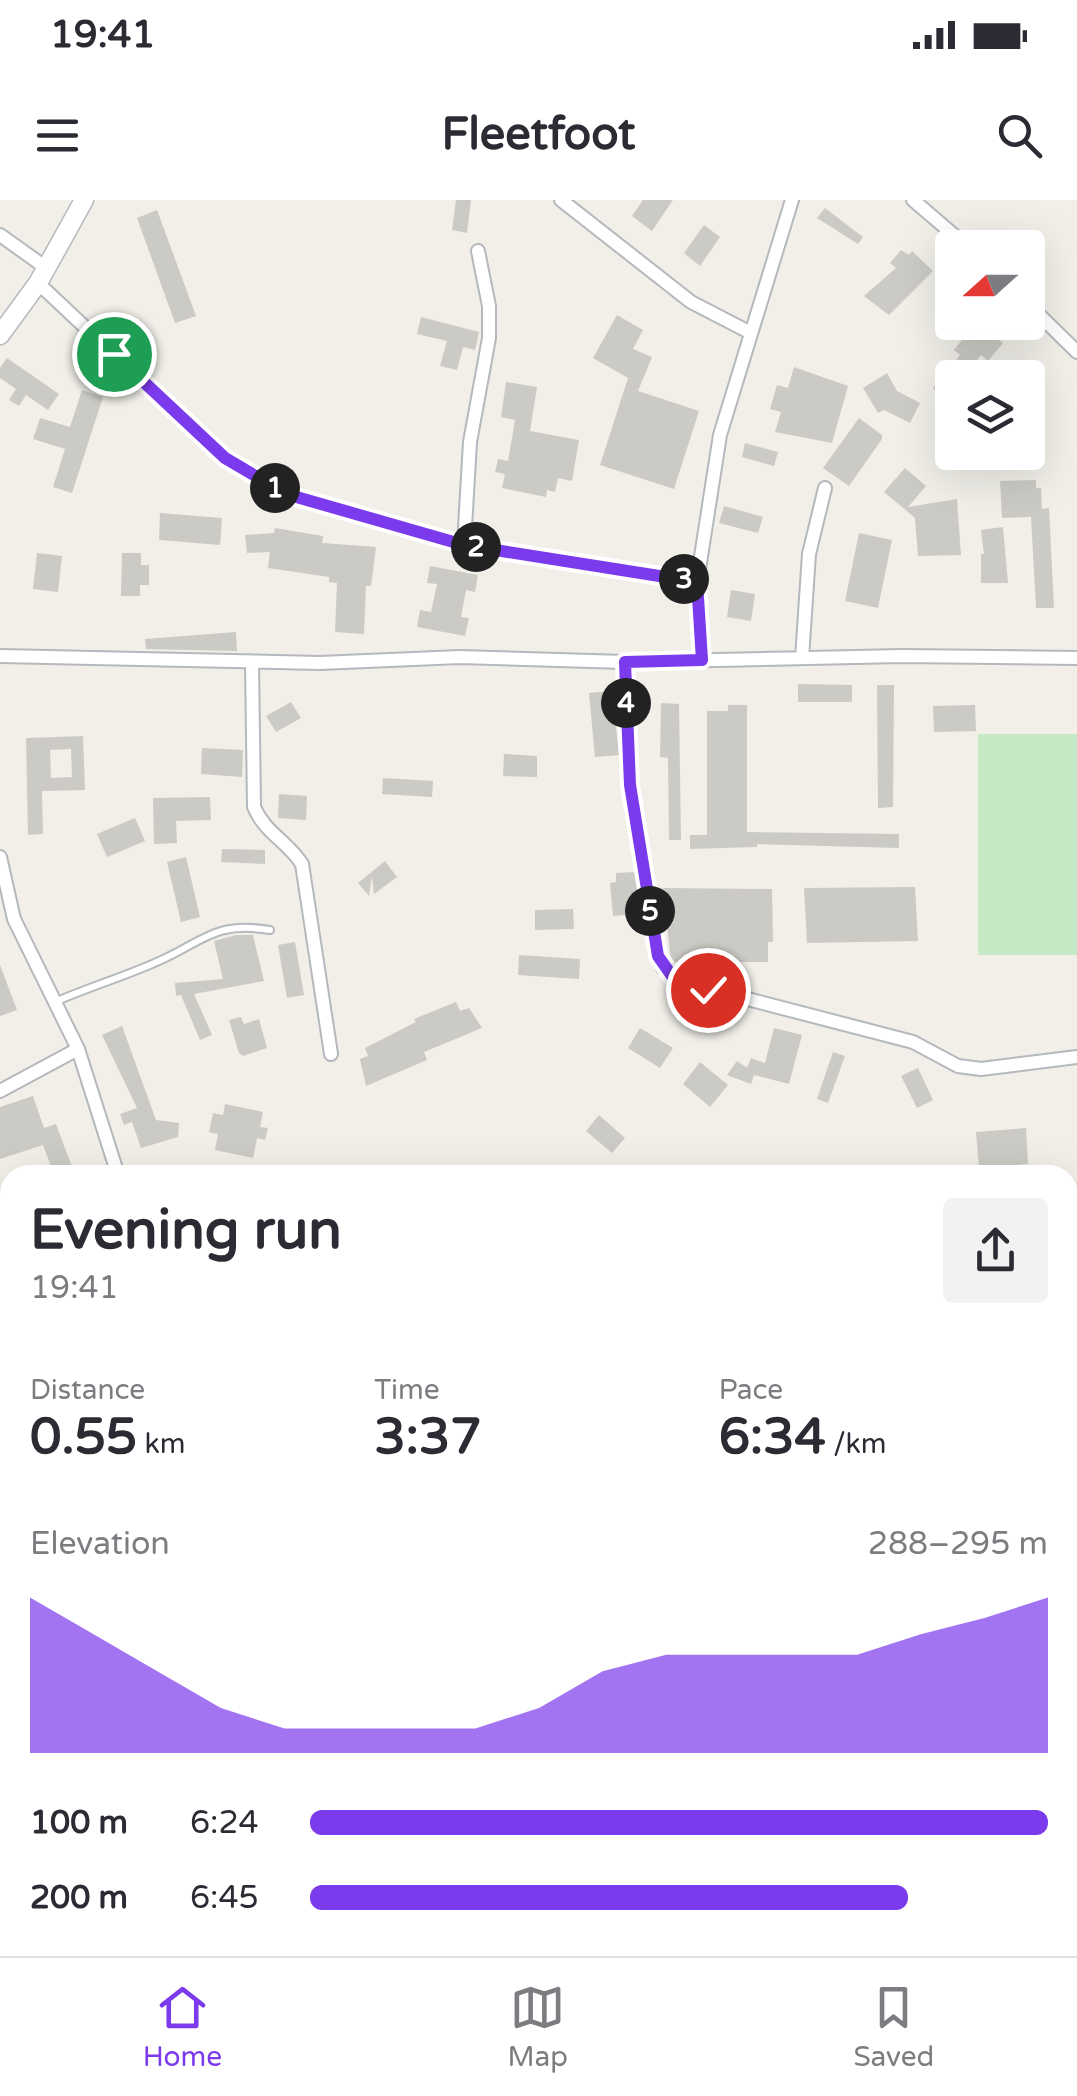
<!DOCTYPE html>
<meta charset="utf-8">
<style>
:root{--surface:#fff;--page:#f2f2f3;--text:#2b2b33;--muted:#7c7c81;--line:#e1e1e2;--accent:#7c3aed}
body{margin:0;font-family:"Varela Round",sans-serif;background:var(--page);color:var(--text);height:100vh;display:flex;flex-direction:column;font-size:38px;white-space:nowrap}
*{box-sizing:border-box;margin:0}
p{font-size:32px;color:var(--muted)}
.icon{flex:none;width:55px;height:55px;fill:none;stroke:currentColor;stroke-width:2;stroke-linecap:round;stroke-linejoin:round}
.map{position:relative;flex:1;overflow:hidden}
.drawer{position:absolute;left:0px;top:965px;width:1078px;height:792px;display:flex;flex-direction:column;background:var(--surface);border-radius:30px 30px 0 0;box-shadow:0 10px 40px #0002}
.drawer>*{flex:none}
.needle{width:65px;rotate:249deg}
.buttons{position:absolute;left:935px;top:30px;display:grid;gap:20px}
.buttons a{display:grid;place-items:center;width:110px;height:110px;border-radius:10px;background:var(--surface);box-shadow:0 10px 40px #0002;font-size:50px}
.pin{position:absolute;display:grid;place-items:center;width:85px;height:85px;color:#fff;margin:-42px;border:5px solid #fff;border-radius:50%;box-shadow:0 2px 10px #0007}
.km{position:absolute;width:50px;height:50px;margin:-25px;border-radius:50%;background:#222;color:#fff;font-size:28px;line-height:50px;text-align:center}
.round{display:grid;place-items:center;flex:none;width:105px;height:105px;border-radius:10px;background:var(--page)}
.headline{display:flex;align-items:center;justify-content:space-between;height:170px;padding:0 30px}
h1{font-size:55px;font-weight:800;line-height:75px}
.stats{display:grid;grid-template-columns:repeat(3,1fr);gap:15px;height:170px;padding:10px 30px}
.stats div{display:grid;align-content:center}
.stats b{font-size:50px;font-weight:800}
.stats small{font-size:28px;font-weight:400}
.stats p{font-size:28px}
.chart{height:280px;padding:20px 30px}
.chart p{display:flex;justify-content:space-between}
.chart svg{width:100%;height:180px;margin-top:10px;fill:var(--accent);opacity:.7}
ul{padding:0 30px;list-style:none;font-size:32px}
li{display:grid;grid-template-columns:160px 120px 1fr;align-items:center;height:75px}
li i{height:25px;border-radius:12px;background:var(--accent)}
.status{display:flex;justify-content:space-between;align-items:center;height:70px;padding:0 50px;background:var(--surface);direction:ltr}
.status svg{height:28px;fill:currentColor}
header{display:flex;justify-content:space-between;align-items:center;height:130px;padding:0 30px;background:var(--surface);font-size:45px;font-weight:800}
.tab-bar{display:flex;justify-content:space-around;align-items:center;height:140px;border-top:2px solid var(--line);background:var(--surface);font-size:28px;color:var(--muted)}
.tab-bar a{display:grid;justify-items:center;gap:5px}
.tab-bar .selected{color:var(--accent)}
.map>svg:first-child{display:block}
.green{fill:#c5e8c5}
.building{fill:#cccac5;fill-rule:evenodd}
.lines{fill:none;stroke-linecap:round;stroke-linejoin:round}
.lane-casing{stroke:#b5b8bc;stroke-width:10}
.street-casing{stroke:#b5b8bc;stroke-width:16}
.secondary-casing{stroke:#b6babf;stroke-width:21}
.primary-casing{stroke:#f2c960;stroke-width:24}
.lane{stroke:#fff;stroke-width:6}
.street{stroke:#fff;stroke-width:12}
.secondary{stroke:#fff;stroke-width:18}
.primary{stroke:#fff2af;stroke-width:20}
.route-casing{stroke:#fff;stroke-width:20}
.route{stroke:#7c3aed;stroke-width:12}
</style>
<div class="status"><b>19:41</b><svg viewBox="0 0 49 12"><path d="M0 12V9h3v3zM5 12V6h3v6zM10 12V3h3v9zM15 12V0h3v12zM26 1h20v11H26zM47 4h2v5h-2z"/></svg></div>
<header><svg class="icon" aria-label="menu" viewBox="0 0 24 24"><path d="M4 6h16M4 12h16M4 18h16"/></svg>Fleetfoot<svg class="icon" aria-label="search" viewBox="0 0 24 24"><circle cx="10" cy="10" r="6"/><path d="M15 15l6 6"/></svg></header>
<div class="map">
<svg width="1077" height="1756" viewBox="0 0 1077 1756">
<rect width="100%" height="100%" fill="#f1efe8"/>
<!-- green -->
<path class="green" d="M978,534h99v221h-99z"/>
<!-- building -->
<path class="building" d="M456,0h15l-4,33 -15,-3z
M643,0h30l-21,31 -20,-15z
M825,8l38,29 -5,7 -41,-26z
M157,10l39,106 -21,7 -38,-105z
M704,25l16,12 -20,29 -16,-13z
M901,50l8,5 3,-4 21,20 -44,44 -25,-19 32,-28 -6,-5z
M617,115l26,15 -10,19 19,8 -14,34 61,20 -25,78 -74,-24 28,-87 -35,-20z
M421,117l58,15 -4,18 -12,-3 -6,23 -17,-4 7,-25 -30,-7z
M976,122l27,21 -15,18 -7,-6 -19,23h-10v26l-19,-16 27,-33 -6,-5z
M7,158l52,36 -11,16 -22,-15 -7,11 -10,-6 7,-11 -16,-11v-10z
M794,167l54,19 -16,57 -57,-11 6,-20 -11,-3 7,-24 11,3z
M887,173l10,18 23,12 -10,20 -26,-13 -6,3 -15,-25z
M506,182l31,5 -7,44 49,9 -7,41 -14,-3 -3,14 -8,-2 -1,7 -44,-9 3,-14 -10,-2 3,-13 10,2 7,-41 -14,-3z
M82,190l21,7 -31,96 -19,-6 12,-38 -32,-10 7,-21 30,9z
M859,218l23,17v4l-33,47 -26,-18z
M745,243l33,9 -4,14 -32,-9z
M905,268l21,18 -18,21 49,-8 4,56 -43,1 -3,-38 -31,-26z
M1036,280v8h5l1,21 7,-1 5,100h-18l-5,-91 -29,1 -2,-37z
M724,306l39,11 -5,16 -39,-10z
M160,313l62,5 -2,27 -61,-5z
M1003,327l5,56h-27v-29h3l-3,-24z
M275,328l48,8 -1,7 54,4 -5,39h-5l-2,48 -29,-2 2,-49 -8,-1v-5l-61,-9 2,-16 -23,1 -2,-18 29,-2z
M859,333l33,7 -14,68 -33,-7z
M37,353l25,3 -4,36 -25,-3z
M122,353h19v12h8v20h-9v11h-19z
M430,366l48,9 -3,17 -9,-2 -5,27 8,1 -4,18 -48,-9 3,-17 11,2 6,-28 -10,-1z
M731,390l24,4 -4,27 -24,-4z
M236,432l1,19 -91,-2 -1,-10z
M798,484l54,1v17h-54z
M877,485h17l-1,122 -15,1z
M612,491l7,64 -24,2 -6,-64z
M291,502l10,16 -25,14 -10,-16z
M661,503l18,1 2,136h-12l-1,-82 -8,-1z
M728,505h19v127l152,2v14l-142,-4v3l-67,2v-14h17v-124h21z
M975,505l1,26 -42,1 -1,-26z
M83,536l2,54 -43,1 1,43 -15,1 -2,-97zM71,549l1,28 -21,1 -1,-28z
M202,548l41,2 -1,27 -41,-3z
M504,554l33,2v21l-34,-1z
M383,578l50,3 -1,16 -50,-3z
M279,594l28,2 -1,24 -28,-2z
M210,597l1,23 -35,1 1,22 -23,1 -1,-46z
M135,618l10,23 -38,16 -10,-23z
M222,649l43,1v14l-44,-2z
M186,657l14,60 -19,5 -14,-60z
M385,661l12,16 -23,17 -2,-18 -3,20 -11,-13z
M635,672l5,33 -8,1 1,8 -20,2 -3,-33 6,-1v-9z
M915,687l3,54 -111,2 -3,-55z
M663,688l109,1 1,53h-5v20h-97z
M573,709l1,20 -39,1v-20z
M236,735h17l11,46 -70,13 18,41 -12,5 -19,-45 -5,1 -1,-13 48,-4 -9,-38z
M295,742l9,53 -17,3 -9,-53z
M519,755l61,4 -1,20 -61,-4z
M0,765l17,45 -17,6z
M456,802l4,9 9,-3 13,20 -58,24 3,8 -61,26 -6,-27 8,-3 -3,-8 51,-26 -2,-3z
M241,817l3,7 15,-5 8,29 -24,8 -4,-3 -10,-33z
M122,826l34,94 23,3 -1,14 -37,11 -9,-26 -8,3 -4,-11 17,-6 -35,-73z
M640,828l33,20 -13,20 -32,-20z
M774,828l28,7 -13,49 -35,-9 -3,9 -24,-9 10,-14 10,7 4,-10 14,5z
M833,852l12,4 -17,47 -11,-4z
M700,862l28,23 -18,22 -27,-23z
M918,868l15,32 -16,8 -16,-32z
M33,896l11,32 12,-4 19,51h-21l-11,-30 -43,14v-52z
M225,904l38,8 -3,15 8,1 -3,12 -8,-2 -4,20 -38,-8 3,-16 -9,-2 4,-19 10,2z
M599,915l26,23 -13,15 -26,-22z
M1026,928l2,36 -49,4 -3,-36z"/>
<g class="lines">
<defs>
<path id="lane" d="M55,802c34,-15 71,-26 104,-41 45,-20 56,-40 111,-31"/>
<path id="street" d="M561,0l130,102 60,31
M913,0l56,48
M0,35l45,32
M38,83l187,176 60,35 179,51 233,37
M1028,104l49,48
M464,345l6,-103 19,-104v-32l-11,-55
M0,456l320,7 140,-6 165,5 276,-6 176,2
M802,458l7,-104 16,-66
M702,460l-5,-78 23,-147 72,-235
M252,462l2,145c11,26 33,34 48,57l29,190
M625,462l5,123 29,171 4,12 19,14 231,60 45,24 23,3 96,-12
M0,657l14,62 64,130 40,126
M0,891l78,-42
M1068,1123l9,1
M451,1748l7,8
M850,1750l2,-2"/>
<path id="secondary" d="M0,135l38,-52 46,-83
M0,1604l10,-2"/>
<path id="primary" d="M0,1431h10
M1068,1450l9,1
M305,1756l17,-8"/>
</defs>
<!-- lane casing -->
<use href="#lane" class="lane-casing"/>
<!-- street casing -->
<use href="#street" class="street-casing"/>
<!-- secondary casing -->
<use href="#secondary" class="secondary-casing"/>
<!-- primary casing -->
<use href="#primary" class="primary-casing"/>
<!-- lane -->
<use href="#lane" class="lane"/>
<!-- street -->
<use href="#street" class="street"/>
<!-- secondary -->
<use href="#secondary" class="secondary"/>
<!-- primary -->
<use href="#primary" class="primary"/>
</g>
<g class="lines">
<defs>
<path id="route" d="M114,154l111,104 61,36 178,51 233,37 5,78 -77,2 5,123 28,171 14,20 36,14"/>
</defs>
<!-- route casing -->
<use href="#route" class="route-casing"/>
<!-- route -->
<use href="#route" class="route"/>
</g>
</svg>
<div class="buttons">
<a><svg class="needle" viewBox="-14 -14 28 28"><path d="M0-13l5 13h-10z" fill="#e53935"/><path d="M0 13l5-13h-10z" fill="#7c7c81"/></svg></a>
<a><svg class="icon" aria-label="layers" viewBox="0 0 24 24"><path d="M12 4l9 5-9 5-9-5zM3 14l9 5 9-5"/></svg></a>
</div>
<div class="pin" style="left:114px;top:154px;background:#1e9e55"><svg class="icon" aria-label="arrive" viewBox="0 0 24 24"><path d="M6 21V4h12l-3 4 3 4H6"/></svg></div>
<div class="pin" style="left:708px;top:790px;background:#d93025"><svg class="icon" aria-label="check" viewBox="0 0 24 24"><path d="M5 12l5 5 9-10"/></svg></div>
<b class="km" style="left:275px;top:288px">1</b>
<b class="km" style="left:476px;top:347px">2</b>
<b class="km" style="left:684px;top:379px">3</b>
<b class="km" style="left:626px;top:503px">4</b>
<b class="km" style="left:650px;top:711px">5</b>
<section class="drawer">
<div class="headline"><div><h1>Evening run</h1><p>19:41</p></div><a class="round"><svg class="icon" aria-label="share" viewBox="0 0 24 24"><path d="M12 15V3M7 8l5-5 5 5M5 13v7h14v-7"/></svg></a></div>
<div class="stats">
<div><p>Distance</p><b>0.55<small> km</small></b></div>
<div><p>Time</p><b>3:37</b></div>
<div><p>Pace</p><b>6:34<small> /km</small></b></div>
</div>
<div class="chart"><p><span>Elevation</span>288–295 m</p>
<svg viewBox="0 0 160 44" preserveAspectRatio="none"><path d="M0 44V6L10 15L20 24L30 33L40 38L50 38L60 38L70 38L80 33L90 24L100 20L110 20L120 20L130 20L140 15L150 11L160 6V44z"/></svg>
</div>
<ul>
<li><b>100 m</b>6:24<i style="width:100%"></i></li>
<li><b>200 m</b>6:45<i style="width:81%"></i></li>
</ul>
</section>
</div>
<nav class="tab-bar">
<a class="selected"><svg class="icon" aria-label="home" viewBox="0 0 24 24"><path d="M3 11l9-7 9 7M6 9v11h12V9"/></svg>Home</a>
<a><svg class="icon" aria-label="map" viewBox="0 0 24 24"><path d="M3 6l6-2 6 2 6-2v14l-6 2-6-2-6 2zM9 4v14M15 6v14"/></svg>Map</a>
<a><svg class="icon" aria-label="saved" viewBox="0 0 24 24"><path d="M7 4h10v16l-5-4-5 4z"/></svg>Saved</a>
</nav>
